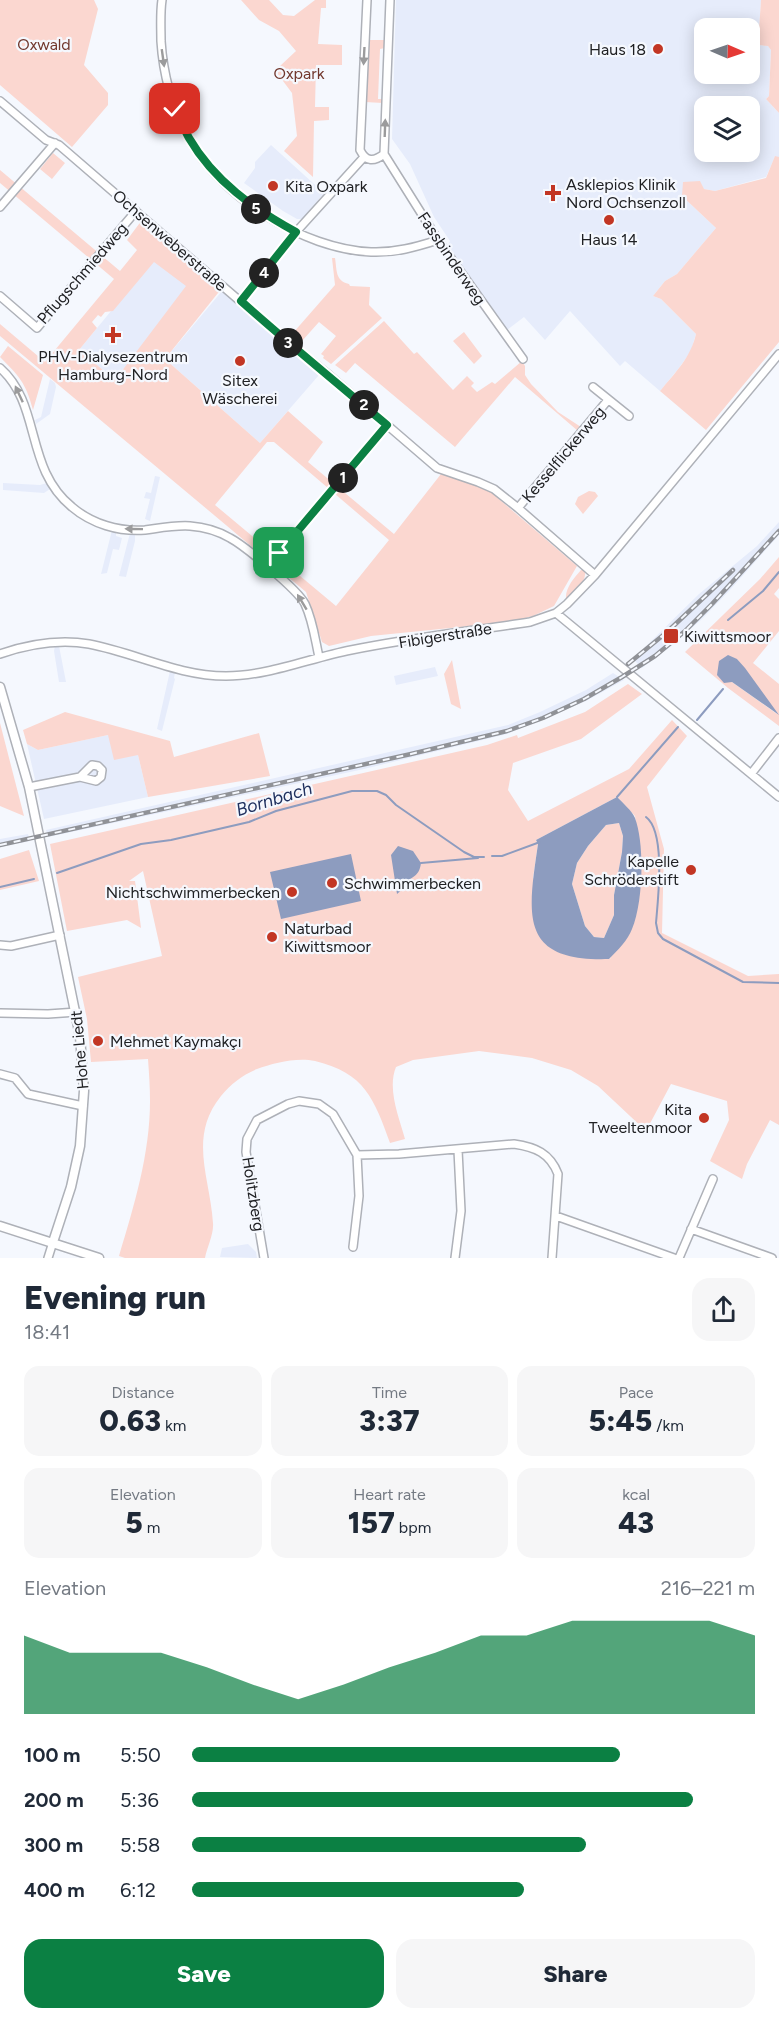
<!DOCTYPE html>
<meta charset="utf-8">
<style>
:root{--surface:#fff;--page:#f6f6f7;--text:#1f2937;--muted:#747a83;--accent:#0b8043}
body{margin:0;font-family:Figtree,sans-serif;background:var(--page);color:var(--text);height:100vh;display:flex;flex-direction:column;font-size:22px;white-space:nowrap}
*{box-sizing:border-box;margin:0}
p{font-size:20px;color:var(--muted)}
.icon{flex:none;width:33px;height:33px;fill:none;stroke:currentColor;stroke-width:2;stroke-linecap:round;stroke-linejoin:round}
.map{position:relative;height:1258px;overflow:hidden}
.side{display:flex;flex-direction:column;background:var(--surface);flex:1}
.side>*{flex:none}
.needle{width:39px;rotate:92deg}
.tools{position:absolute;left:694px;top:18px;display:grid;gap:12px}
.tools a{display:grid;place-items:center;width:66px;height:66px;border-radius:12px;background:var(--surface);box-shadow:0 3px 15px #0003;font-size:30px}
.pin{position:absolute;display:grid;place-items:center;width:51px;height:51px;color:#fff;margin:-26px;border-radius:12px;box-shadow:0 3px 9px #0006}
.km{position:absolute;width:30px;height:30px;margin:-15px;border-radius:50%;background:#222;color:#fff;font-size:16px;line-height:30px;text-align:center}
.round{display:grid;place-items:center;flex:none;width:63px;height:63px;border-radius:18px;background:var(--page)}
.overview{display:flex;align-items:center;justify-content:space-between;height:102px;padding:0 24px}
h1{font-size:33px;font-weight:800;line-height:45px}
.figures{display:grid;grid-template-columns:repeat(3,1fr);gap:9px;height:102px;padding:6px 24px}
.figures div{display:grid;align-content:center;border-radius:15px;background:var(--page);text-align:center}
.figures b{font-size:30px;font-weight:800}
.figures small{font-size:16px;font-weight:400}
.figures p{font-size:16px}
.chart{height:168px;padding:12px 24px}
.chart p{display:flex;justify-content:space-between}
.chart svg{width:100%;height:108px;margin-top:6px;fill:var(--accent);opacity:.7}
.button{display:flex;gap:12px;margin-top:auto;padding:12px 24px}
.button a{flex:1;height:69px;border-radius:18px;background:var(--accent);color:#fff;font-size:24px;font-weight:800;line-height:69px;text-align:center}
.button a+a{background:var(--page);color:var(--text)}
ul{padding:0 24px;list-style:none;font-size:20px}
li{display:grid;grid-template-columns:96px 72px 1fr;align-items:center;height:45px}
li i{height:15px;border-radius:8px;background:var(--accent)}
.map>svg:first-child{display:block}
.built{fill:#e6ecfb;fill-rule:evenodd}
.green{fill:#fbd7d0;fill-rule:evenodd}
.water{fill:#8d9cbf;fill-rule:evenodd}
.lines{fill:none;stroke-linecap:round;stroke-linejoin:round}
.stream{stroke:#8d9cbf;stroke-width:2}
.minor-casing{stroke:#aeb1b8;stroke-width:10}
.tertiary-casing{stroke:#aeb1b8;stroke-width:11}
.minor{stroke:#fff;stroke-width:7}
.tertiary{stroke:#fff;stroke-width:8}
.rail-casing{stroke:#909297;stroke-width:4.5}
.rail{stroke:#f5f8fe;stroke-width:2;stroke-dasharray:7;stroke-linecap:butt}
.oneway{fill:#9b9b9c}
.route-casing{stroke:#fff;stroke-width:12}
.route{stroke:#0b8043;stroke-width:8}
.poi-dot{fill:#c23624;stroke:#f5f8fe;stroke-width:2}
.labels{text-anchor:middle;stroke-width:4.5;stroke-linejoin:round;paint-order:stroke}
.park-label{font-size:16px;fill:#72382e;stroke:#f5f8fe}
.poi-label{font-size:16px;fill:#202124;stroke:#f5f8fe;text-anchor:start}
.street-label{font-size:16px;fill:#202124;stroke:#f5f8fe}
.water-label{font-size:18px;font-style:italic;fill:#21315f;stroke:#f5f8fe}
</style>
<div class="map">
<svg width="779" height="1258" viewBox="0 0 779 1258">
<rect width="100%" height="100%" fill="#f5f8fe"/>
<!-- built -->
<path class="built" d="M396,0h365l-3,45 10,1 3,4 -2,46 -3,3 13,14v44h-4l-9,20 -51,14 -11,-2 -22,7 34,32 -39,46 -12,7 -12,15 8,3 35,35 -5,17 -12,17 -19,23 -35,-30 -5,5 -50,-55 -25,29 -21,-23 -17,13 -60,-84 3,-5 -16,-24 -24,-53 -18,-25zM705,28h45v46h-45zM705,106h45v46h-45z
M271,145l53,48 -22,26h-5l-14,-8 -39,-28 11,-15v-6z
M139,257l61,16 -85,107 -36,-30 69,-84z
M222,291l97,84 -59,68 -95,-84z
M50,379l5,4 1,4 -6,27 -14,10 -1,-4 6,-3z
M155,476l5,1 -10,44 -5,-2 5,-20 -6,-1 2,-6 5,1z
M3,483l37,2 7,-2 3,6 -6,4 -41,-3z
M779,522v13l-50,56 -27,28 -28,25 -32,24 -9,-9 66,-65 58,-48z
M112,530h4v6l6,2 -3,12 -6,-1 -6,24 -6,1z
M130,533h5v8l-9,36 -7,-1z
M55,646h4l7,36h-7l-5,-31z
M435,667l3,9 -42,9 -2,-9z
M170,671l5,1 -1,6 1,1 -13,52 -5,-2z
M613,673l11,7 -38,21 -79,33 -143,35 -316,68 -2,-7 462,-105 32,-13 46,-22z
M108,735l30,20 10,42 -104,22 -17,-75 11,6z
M28,834l2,7 -30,6v-8z
M248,1244l8,8 1,6 -37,-1 2,-9z"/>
<!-- green -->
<path class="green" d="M0,0h94l4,9 -14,56 24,28v12l-36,42 -72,-62z
M241,0h28l14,15 11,1 21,-16h11v8h-5l-3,36 24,1v20h-26l-1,42h14v13l-15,1 -1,56 -29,-26 13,-15 -5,-43 -15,-20 3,-7 16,-15 -17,-20 -20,-11z
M761,0h18v113l-13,-14 3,-3 2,-46 -3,-4 -10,-1z
M368,40h18l-1,8 -5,1 -2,50h5v4l-18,-1z
M53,153l12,10 -13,16 -12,-10z
M775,156l4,1v185l-73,88 -46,-39c15,-18 31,-34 36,-57l-35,-35 -8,-3 12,-15 12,-7 39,-46 -34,-32 1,-14 17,-1 4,8 11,2 51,-13z
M0,170l120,101 17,-21 -10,-10 15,-20 80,68 -57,71 95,84 28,-32 35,31 -15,20 86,72 47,-60 45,14 91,78 -23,40 -21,10 -23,6 -139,14 -42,10 -7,-4 -16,-50 -306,-256v-12l45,38 69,-83 -114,-96zM154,262l32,24 -71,94 -36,-30 18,-22 -5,-6 6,-7 3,2 4,-5 8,-1zM267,442h7l115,98 -53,66 -121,-101z
M332,258h3c2,12 0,23 14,26l1,2 20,1 -1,18 13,13 -51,46 -8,-6 1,-2 -3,-2 15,-18 -17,-14 -17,19 -9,-8 42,-48z
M384,321l30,33 3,-2 36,38 14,-14 7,7 -3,3 6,6 15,-10 3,2 27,-23 3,5v9l6,9 27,28 23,15 -3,4 -63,-54 -60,70 -100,-84 -9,10 -11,-8z
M464,332l18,24 -8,8 -21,-23z
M8,346l35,29 -10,35c-7,-27 -14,-34 -33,-53z
M589,491l6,1 3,4 -15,18 -8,-10 3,-7z
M779,557v31l-5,6 5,5v32l-26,32 26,21v42l-51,-38 -43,-36 75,-73zM737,659l40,55 -45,-32z
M581,570h4c2,13 -10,21 -19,29 -1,-11 8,-21 15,-29z
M452,660l9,49 -10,-5 -7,-30z
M628,684l14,10 -61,45 -68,24 -5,27 20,31 101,-52 43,-49 15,16 -40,51 17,62 -2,84 86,43 31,-2v151l-9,-5 -23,44 -5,15 -32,-18 19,-41 -2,-19 -56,-17 -25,47 -48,-45 -27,-16 -39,-12 -53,-7 -66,9 -17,7c-9,22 3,50 9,72l-15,4c-16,-44 -25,-70 -75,-82 -18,-4 -42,2 -58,8 -15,6 -26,15 -36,27 -33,41 -11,81 -8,127 1,11 -6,24 -8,35h-80l-6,-2c15,-50 31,-102 31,-155 0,-14 -1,-28 -2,-42l-57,3 -4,-43 -9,-42 84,-21 -19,-85 -14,10h6l6,47 -14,-8 -60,11 -17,-87 437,-99 30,-10 1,3 67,-26zM617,797l18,19 7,50 -32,93 -77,-81 5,-34 -2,-4z
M65,712l105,29 4,16 85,-24 11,43 -122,21 -10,-42 -24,5 -6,-25 -70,15 -11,-6 -4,-14z
M0,723l24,93 -24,-10z
M619,823l4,13 -1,16 -8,43v20l-10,23 -10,-1 -9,-11 -13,-42 5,-21 11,-17 18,-21z
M29,850l10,31 -39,9v-31z"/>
<!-- water -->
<path class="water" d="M728,655l9,4 8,9 34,47 -47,-33 -8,1 -7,-8 2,-14z
M617,797c6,6 15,14 18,21 10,27 8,85 -3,111 -4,11 -14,21 -23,30 -91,3 -81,-45 -71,-115l-2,-4zM619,823l4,13 -1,16 -8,43v20l-10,23 -10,-1 -9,-11 -13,-42 5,-21 11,-17 18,-21z
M398,846l15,5 8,12c-2,14 -7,11 -14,20 -3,4 -5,7 -10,11l-6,-39z
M351,854l10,47 -80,18 -11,-47z"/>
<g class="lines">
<!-- stream -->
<path class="stream" d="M728,620l35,-29 16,-19
M697,720l26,-31
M617,797l61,-70
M646,817c20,15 12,82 10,106l2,10 5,6 80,43 36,1
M492,856h10l38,-14
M421,863l57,-5
M57,873l84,-29 30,-4 78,-18 27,-11 76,-20h25l9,4 10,10 68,47 10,5h10
M0,887l34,-8"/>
<defs>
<path id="minor" d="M162,0c-2,13 -1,28 -1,41 2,32 11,68 27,96 33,60 115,112 183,115 24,1 45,-5 67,-12
M367,0l-7,150c6,12 14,12 24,4
M0,101l46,39 13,5 226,195 44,35 108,93 41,14 16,7 24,19 77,67
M384,154l54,86 85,119
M384,154l6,-154
M0,207l55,-64
M0,296l37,32 99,-117
M241,301l55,-69 68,-75
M0,368c42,37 24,100 72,139 20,17 47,25 73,23 15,-2 30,-5 45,-4 14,1 28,5 40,12 15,8 68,52 75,66 8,17 10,35 14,53
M593,387l36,29
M518,508l90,-108
M267,567l120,-142
M556,613l223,184
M0,654c29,-10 59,-15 89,-10 47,9 89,32 137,32 42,0 84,-18 125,-26 59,-12 119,-19 179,-28l26,-9 11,-9 28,-29 184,-221
M751,774l28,-36
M29,787l51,-10 16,4 5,-4 1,-7 -4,-4 -6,-1 -12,12
M0,945l11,1 49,-11
M0,1013l48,1 29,-2
M0,1074l15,4 13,16 55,12
M556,1216l118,42
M691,1229l81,29
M353,1247l6,-51 -2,-41
M48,1258l5,-16
M264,1258l-18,-106 1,-13 10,-19 31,-16 11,-3 20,3 14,10 24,41 42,-1 115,-10c21,3 36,9 44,30l-6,84
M455,1258l6,-47 -3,-61
M679,1258l34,-79"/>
<path id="tertiary" d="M0,687l29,100 51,249 4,55 -4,55 -9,41 -18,55
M0,1226l99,32"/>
</defs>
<!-- minor casing -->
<use href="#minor" class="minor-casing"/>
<!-- tertiary casing -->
<use href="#tertiary" class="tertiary-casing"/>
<!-- minor -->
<use href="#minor" class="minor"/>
<!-- tertiary -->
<use href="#tertiary" class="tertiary"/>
<defs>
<path id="rail" d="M628,664l39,-32 66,-62
M0,845l411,-91 96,-23 36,-13 41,-19 38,-22 33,-21 30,-25 27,-27 67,-73"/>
</defs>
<!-- rail casing -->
<use href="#rail" class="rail-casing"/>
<!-- rail -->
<use href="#rail" class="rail"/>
</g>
<!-- one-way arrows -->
<defs><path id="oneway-solid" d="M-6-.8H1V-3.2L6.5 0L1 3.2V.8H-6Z" transform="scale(1.5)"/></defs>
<g class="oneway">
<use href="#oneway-solid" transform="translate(364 56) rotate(93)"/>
<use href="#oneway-solid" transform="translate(163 58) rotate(82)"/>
<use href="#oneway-solid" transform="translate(385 128) rotate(-88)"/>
<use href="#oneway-solid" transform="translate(19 394) rotate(-115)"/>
<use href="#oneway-solid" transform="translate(134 529) rotate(-179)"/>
<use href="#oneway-solid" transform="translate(302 602) rotate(-121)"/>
</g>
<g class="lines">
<defs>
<path id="route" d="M175,109c5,9 9,20 14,29 25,43 65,71 107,94l-55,69c47,42 97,83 146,124l-108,128"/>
</defs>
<!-- route casing -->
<use href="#route" class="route-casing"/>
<!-- route -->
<use href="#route" class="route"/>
</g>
<!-- markers -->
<g class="poi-dot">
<circle cx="658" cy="49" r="6"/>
<circle cx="273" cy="186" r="6"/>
<path d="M550 184h6v6h6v6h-6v6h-6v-6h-6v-6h6z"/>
<circle cx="609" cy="220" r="6"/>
<path d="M110 326h6v6h6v6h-6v6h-6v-6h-6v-6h6z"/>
<circle cx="240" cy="361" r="6"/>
<rect x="663" y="628" width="16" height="16" rx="3"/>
<circle cx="691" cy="870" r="6"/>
<circle cx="332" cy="883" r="6"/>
<circle cx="292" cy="892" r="6"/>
<circle cx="272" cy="937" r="6"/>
<circle cx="98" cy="1041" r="6"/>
<circle cx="704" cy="1118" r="6"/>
</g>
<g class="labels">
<!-- park labels -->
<g class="park-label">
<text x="44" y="50">Oxwald</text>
<text x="299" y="79">Oxpark</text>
</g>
<!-- poi labels -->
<g class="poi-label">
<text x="646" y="55" text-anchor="end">Haus 18</text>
<text x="566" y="190">Asklepios Klinik<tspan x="566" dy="18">Nord Ochsenzoll</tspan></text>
<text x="285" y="192">Kita Oxpark</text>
<text x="609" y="245" text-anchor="middle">Haus 14</text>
<text x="113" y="362" text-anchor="middle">PHV-Dialysezentrum<tspan x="113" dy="18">Hamburg-Nord</tspan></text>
<text x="240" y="386" text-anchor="middle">Sitex<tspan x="240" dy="18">Wäscherei</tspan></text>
<text x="684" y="642">Kiwittsmoor</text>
<text x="679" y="867" text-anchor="end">Kapelle<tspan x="679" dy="18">Schröderstift</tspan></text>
<text x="344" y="889">Schwimmerbecken</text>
<text x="280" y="898" text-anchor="end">Nichtschwimmerbecken</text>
<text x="284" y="934">Naturbad<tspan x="284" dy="18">Kiwittsmoor</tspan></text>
<text x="110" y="1047">Mehmet Kaymakçı</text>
<text x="692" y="1115" text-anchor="end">Kita<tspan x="692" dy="18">Tweeltenmoor</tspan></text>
</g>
<!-- street labels -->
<g class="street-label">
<text transform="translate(170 240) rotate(41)" y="6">Ochsenweberstraße</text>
<text transform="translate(452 258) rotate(56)" y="6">Fassbinderweg</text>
<text transform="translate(82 273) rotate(-49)" y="6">Pflugschmiedweg</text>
<text transform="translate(563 454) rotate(-50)" y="6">Kesselflickerweg</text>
<text transform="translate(445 635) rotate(-9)" y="6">Fibigerstraße</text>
<text transform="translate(79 1050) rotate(-95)" y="6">Hohe Liedt</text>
<text transform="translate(254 1194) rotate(81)" y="6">Holitzberg</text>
</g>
<!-- water labels -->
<g class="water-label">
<text transform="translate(274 799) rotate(-17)" y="6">Bornbach</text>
</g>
</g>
</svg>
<div class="tools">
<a><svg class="needle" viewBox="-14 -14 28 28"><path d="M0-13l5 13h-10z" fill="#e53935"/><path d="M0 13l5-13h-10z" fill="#747a83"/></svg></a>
<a><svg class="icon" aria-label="layers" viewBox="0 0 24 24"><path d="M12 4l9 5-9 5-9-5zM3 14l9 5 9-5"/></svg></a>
</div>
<div class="pin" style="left:279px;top:553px;background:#1e9e55"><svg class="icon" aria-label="arrive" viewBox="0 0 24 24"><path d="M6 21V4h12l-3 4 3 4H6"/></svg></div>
<div class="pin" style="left:175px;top:109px;background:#d93025"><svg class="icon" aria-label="check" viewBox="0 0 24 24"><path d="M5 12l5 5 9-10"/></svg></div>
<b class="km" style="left:343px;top:478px">1</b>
<b class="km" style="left:364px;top:405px">2</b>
<b class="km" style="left:288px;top:343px">3</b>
<b class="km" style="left:264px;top:273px">4</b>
<b class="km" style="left:256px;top:209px">5</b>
</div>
<section class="side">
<div class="overview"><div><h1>Evening run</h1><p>18:41</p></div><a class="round"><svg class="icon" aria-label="share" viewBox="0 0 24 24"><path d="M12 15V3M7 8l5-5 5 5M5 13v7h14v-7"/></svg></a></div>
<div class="figures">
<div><p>Distance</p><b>0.63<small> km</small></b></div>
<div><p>Time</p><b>3:37</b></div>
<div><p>Pace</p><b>5:45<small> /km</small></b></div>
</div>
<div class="figures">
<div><p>Elevation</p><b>5<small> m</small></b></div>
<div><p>Heart rate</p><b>157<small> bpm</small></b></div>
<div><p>kcal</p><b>43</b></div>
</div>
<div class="chart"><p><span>Elevation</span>216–221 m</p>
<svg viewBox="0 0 160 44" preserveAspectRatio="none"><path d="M0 44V12L10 19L20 19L30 19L40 25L50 32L60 38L70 32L80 25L90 19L100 12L110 12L120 6L130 6L140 6L150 6L160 12V44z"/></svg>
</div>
<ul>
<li><b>100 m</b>5:50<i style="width:76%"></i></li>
<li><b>200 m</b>5:36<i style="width:89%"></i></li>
<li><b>300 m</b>5:58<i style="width:70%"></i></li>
<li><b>400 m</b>6:12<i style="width:59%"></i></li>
</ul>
<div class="button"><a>Save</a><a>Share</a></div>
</section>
